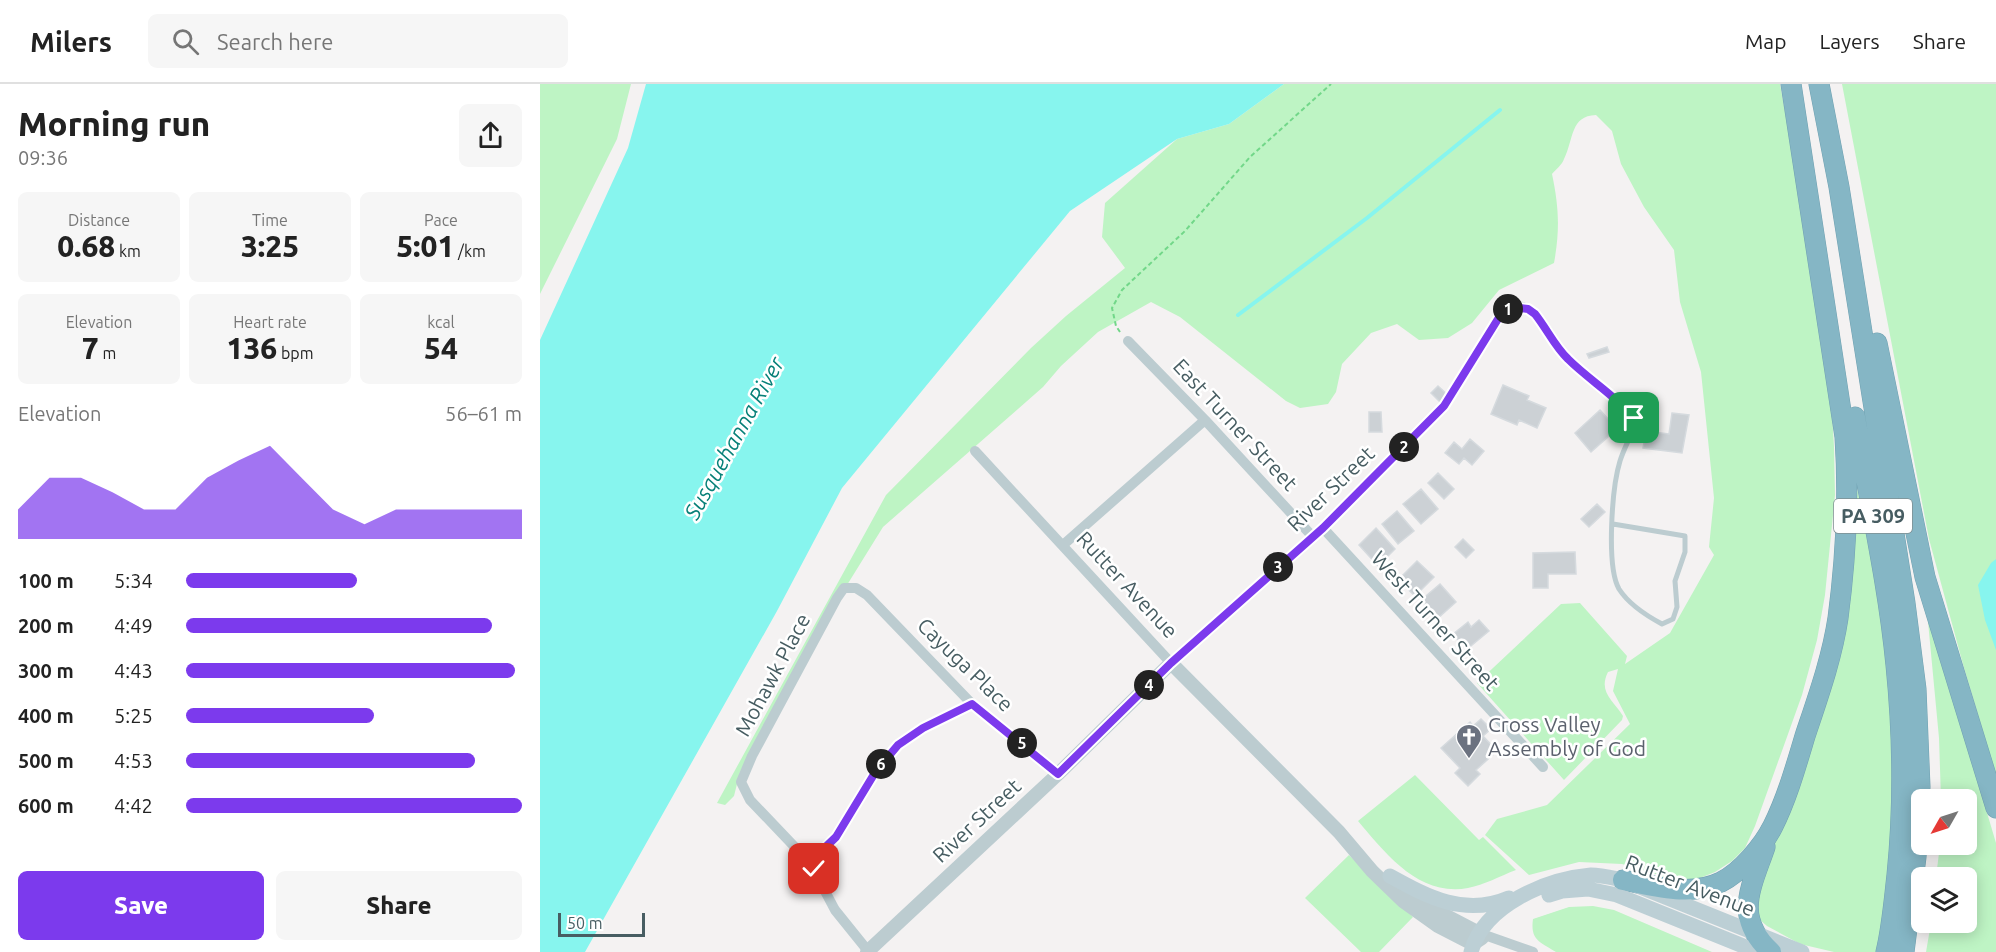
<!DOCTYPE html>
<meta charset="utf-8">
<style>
:root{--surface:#fff;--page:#f6f6f6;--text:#222;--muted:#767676;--line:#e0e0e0;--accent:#7c3aed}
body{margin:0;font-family:Ubuntu,sans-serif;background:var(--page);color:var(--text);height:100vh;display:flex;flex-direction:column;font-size:22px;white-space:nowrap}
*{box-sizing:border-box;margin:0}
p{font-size:20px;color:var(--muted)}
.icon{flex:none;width:33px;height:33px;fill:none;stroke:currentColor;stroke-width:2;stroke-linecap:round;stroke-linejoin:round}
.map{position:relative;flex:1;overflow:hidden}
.drawer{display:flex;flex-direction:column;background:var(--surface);width:540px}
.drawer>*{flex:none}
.needle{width:39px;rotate:231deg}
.fabs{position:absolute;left:1371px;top:705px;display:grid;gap:12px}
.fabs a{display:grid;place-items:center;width:66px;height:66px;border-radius:9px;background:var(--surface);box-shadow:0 3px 15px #0003;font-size:30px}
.scale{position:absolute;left:18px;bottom:15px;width:87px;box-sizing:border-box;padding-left:6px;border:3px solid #475d62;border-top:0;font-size:16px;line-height:21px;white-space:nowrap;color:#475d62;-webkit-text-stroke:4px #fff;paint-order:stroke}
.pin{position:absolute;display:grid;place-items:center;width:51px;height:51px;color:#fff;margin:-26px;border-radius:12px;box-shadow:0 3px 9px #0006}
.km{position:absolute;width:30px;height:30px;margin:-15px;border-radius:50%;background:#222;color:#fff;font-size:16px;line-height:30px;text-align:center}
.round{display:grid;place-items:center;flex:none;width:63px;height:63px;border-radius:9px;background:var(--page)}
.overview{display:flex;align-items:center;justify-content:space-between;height:102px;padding:0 18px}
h1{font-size:33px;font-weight:800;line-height:45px}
.metrics{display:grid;grid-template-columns:repeat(3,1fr);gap:9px;height:102px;padding:6px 18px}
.metrics div{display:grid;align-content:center;border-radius:9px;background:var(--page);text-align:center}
.metrics b{font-size:30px;font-weight:800}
.metrics small{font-size:16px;font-weight:400}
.metrics p{font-size:16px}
.chart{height:168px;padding:12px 18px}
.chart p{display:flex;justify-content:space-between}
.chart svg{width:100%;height:108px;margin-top:6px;fill:var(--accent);opacity:.7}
.primary-button{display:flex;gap:12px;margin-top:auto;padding:12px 18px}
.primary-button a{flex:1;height:69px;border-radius:9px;background:var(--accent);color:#fff;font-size:24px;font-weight:800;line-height:69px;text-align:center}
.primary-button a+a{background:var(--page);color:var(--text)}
ul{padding:0 18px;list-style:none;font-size:20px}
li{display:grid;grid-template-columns:96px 72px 1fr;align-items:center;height:45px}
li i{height:15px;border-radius:8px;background:var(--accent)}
header{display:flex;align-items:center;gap:36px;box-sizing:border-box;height:84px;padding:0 30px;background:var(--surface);border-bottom:2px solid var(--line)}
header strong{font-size:28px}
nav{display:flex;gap:33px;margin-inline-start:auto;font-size:21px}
.search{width:420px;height:54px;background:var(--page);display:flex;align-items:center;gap:15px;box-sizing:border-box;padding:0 21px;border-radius:9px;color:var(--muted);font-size:22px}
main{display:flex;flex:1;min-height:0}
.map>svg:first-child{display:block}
.green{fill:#bef4c4}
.water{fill:#87f5ee}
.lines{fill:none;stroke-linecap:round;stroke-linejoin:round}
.stream{stroke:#87f5ee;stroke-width:4}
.building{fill:#ccd1d5;stroke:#d5dade;stroke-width:1.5}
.motorway-casing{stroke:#70a1b1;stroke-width:21}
.path{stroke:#72d789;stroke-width:2;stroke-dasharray:4.5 3;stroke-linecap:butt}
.service{stroke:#bcccd0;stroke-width:5}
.minor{stroke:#bcccd0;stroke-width:10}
.tertiary{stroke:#bcccd0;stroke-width:14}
.secondary{stroke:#bccfd5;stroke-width:15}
.motorway{stroke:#85b6c5;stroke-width:20}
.route-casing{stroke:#fff;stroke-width:12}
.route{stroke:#7c3aed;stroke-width:8}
.labels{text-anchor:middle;stroke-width:5;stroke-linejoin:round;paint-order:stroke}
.shield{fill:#fff;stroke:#7e8e91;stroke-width:1.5}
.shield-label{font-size:20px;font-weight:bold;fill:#475d62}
.street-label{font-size:21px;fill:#475d62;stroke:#fff}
.worship-label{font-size:21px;fill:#5b616d;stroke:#fff;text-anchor:start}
.water-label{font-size:22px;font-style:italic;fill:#068078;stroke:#fff}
</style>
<header>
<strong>Milers</strong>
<div class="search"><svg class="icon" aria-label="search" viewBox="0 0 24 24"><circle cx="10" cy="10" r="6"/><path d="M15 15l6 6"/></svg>Search here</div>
<nav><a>Map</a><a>Layers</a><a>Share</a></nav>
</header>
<main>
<section class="drawer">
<div class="overview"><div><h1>Morning run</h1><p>09:36</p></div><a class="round"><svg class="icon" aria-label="share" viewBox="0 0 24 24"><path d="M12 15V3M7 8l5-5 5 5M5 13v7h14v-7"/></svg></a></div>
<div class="metrics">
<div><p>Distance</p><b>0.68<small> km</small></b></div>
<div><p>Time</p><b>3:25</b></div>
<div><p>Pace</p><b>5:01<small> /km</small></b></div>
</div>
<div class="metrics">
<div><p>Elevation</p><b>7<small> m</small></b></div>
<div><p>Heart rate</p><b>136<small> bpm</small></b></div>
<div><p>kcal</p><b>54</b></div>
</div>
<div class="chart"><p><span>Elevation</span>56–61 m</p>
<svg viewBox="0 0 160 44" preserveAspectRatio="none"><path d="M0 44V32L10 19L20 19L30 25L40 32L50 32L60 19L70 12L80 6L90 19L100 32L110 38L120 32L130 32L140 32L150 32L160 32V44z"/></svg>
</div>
<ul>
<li><b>100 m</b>5:34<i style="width:51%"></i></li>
<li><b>200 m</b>4:49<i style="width:91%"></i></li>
<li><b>300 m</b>4:43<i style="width:98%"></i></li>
<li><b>400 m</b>5:25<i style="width:56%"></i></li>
<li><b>500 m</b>4:53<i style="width:86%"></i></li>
<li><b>600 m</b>4:42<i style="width:100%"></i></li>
</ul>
<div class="primary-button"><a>Save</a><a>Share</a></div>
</section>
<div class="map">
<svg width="1456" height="868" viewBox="0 0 1456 868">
<rect width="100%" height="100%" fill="#f4f2f2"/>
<!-- green -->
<path class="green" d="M0,0h91l-14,55 -77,155z
M744,0h496l40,219 10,73 4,71 1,48 -10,100 -8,45 -15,55 -47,131 -10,22 -13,13 -17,11 -20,8h-20l-53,-16 -43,-2 -50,13 -44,-40 12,-16 50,-14 83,-81 -17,-33 5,-22 -10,3c-10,20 5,28 15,44l-1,4 -58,60 -87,-97 84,-79 19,-1 47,53 -2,8 45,-31 44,-78 -5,-8 5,-49 -13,-126 -21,-70 -6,-52 -30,-43 -23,-43 -9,-33 -16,-16c-26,1 -22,24 -32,44 -2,6 -8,10 -12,15 7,33 8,56 2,89l-55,27 -27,33 -24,15 -29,2 -22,-16 -26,9 -29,31 -6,28 -8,12 -28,4 -14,-7 -106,-84 -29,-15 -53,30 -37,34 -18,21 -160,140 -49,79 -94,166 -6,24 -9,9 -8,-2 169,-308 145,-147 35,-32 59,-48 -23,-31 3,-34 72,-64 52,-15z
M1302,0h154v691l-32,-107 -35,-129z
M1315,397l19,75 14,105 7,95v90l-17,106h-44l-34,-8 -33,-18 -7,-6 -2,-9 -1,-11 14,-56 61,-164z
M1387,527l69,232v109h-70l5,-29 35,-1v-44l-30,-1 4,-32 26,-1v-44l-25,-1 -2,-61z
M875,691l64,65 4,-3 33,33c-16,6 -32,15 -48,18 -49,9 -82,-34 -110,-67z
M809,771l64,62 -34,35h-18l-56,-54z
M1053,822l21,4 98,42h-156c-16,-10 -26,-12 -23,-33l36,-12z"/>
<!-- water -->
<path class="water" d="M106,0h638l-55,40 -52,15 -107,72 -228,277 -65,123 -192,341h-45v-612l88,-192z
M1456,475v91l-11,-30 -7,-35 13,-22z"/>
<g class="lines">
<!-- stream -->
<path class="stream" d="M698,231l129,-97 133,-108"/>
</g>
<!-- building -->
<path class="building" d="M1067,263l2,5 -20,6 -2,-4z
M963,301l26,11 -2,4 19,8 -9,20 -18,-8 -2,5 -26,-11z
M898,302l11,10 -7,8 -11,-11z
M1060,326l17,19 -26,23 -16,-19z
M829,328h12l1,20h-13z
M1132,329l17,2 -7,38 -39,-5 3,-17 23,3z
M930,355l14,12 -12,14 -8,-7 -5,6 -14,-11 9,-11 8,7z
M898,389l16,16 -10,10 -16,-16z
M881,405l17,20 -17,15 -18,-20z
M1057,420l8,8 -16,15 -8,-8z
M857,427l17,20 -16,13 -16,-20z
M836,444l19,21 -17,17 -19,-21z
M923,455l11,11 -8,8 -11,-11z
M1035,468l1,22h-28v14h-15v-35z
M877,477l17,16 -19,19 -17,-16z
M900,500l16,18 -19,17 -17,-18z
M939,536l10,11 -23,19 -13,-16 15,-12 3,5z
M941,635l10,10 -8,7 14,15 -21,19 4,4 -12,12 -13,-13 5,-5 -19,-20 29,-26 3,4z"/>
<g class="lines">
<defs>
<path id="motorway" d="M1279,0l20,103 66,416 11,86 4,98 -4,70 -12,95
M1337,259l48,234 71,231
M1315,333c14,83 33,165 41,248 7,70 8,141 1,210 -3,26 -5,52 -11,77
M1225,763c-14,41 -32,70 6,105
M1083,796c32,6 67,17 98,2 20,-10 42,-36 52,-56 14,-28 23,-60 32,-90 13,-39 27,-78 33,-118 8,-61 11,-121 7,-181l-54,-353"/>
</defs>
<!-- motorway casing -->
<use href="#motorway" class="motorway-casing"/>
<!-- path -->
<path class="path" d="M580,248l-4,-6 -4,-18 10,-18 63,-59 65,-74 81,-73"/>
<!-- service -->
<path class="service" d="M1047,292c17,13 42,26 49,47 -5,13 -12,25 -16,38 -8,26 -14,105 -1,128 9,14 28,27 43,35l11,-5 4,-12 -2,-26 10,-29v-16l-72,-12"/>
<!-- minor -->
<path class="minor" d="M588,257l77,79 108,117
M435,367l196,212 152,-135 121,-122 60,-95c29,-17 42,20 55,38 8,11 19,19 28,27
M783,444l220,239
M523,461l142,-125
M270,779l26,-26 40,-66 22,-26 25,-17 49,-24
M939,849l54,19
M328,867l-33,-41 -25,-47 -60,-63 -9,-18 11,-26 85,-158 7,-10h12l11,7 105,109 86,70"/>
<!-- tertiary -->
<path class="tertiary" d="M866,805l27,20 46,24
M327,868l191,-178 113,-111 168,169 33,39 31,30 35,25 35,18 9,-6"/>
<!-- secondary -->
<path class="secondary" d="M850,792c38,21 75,41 119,22
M1009,811l13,-4 26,-2 29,6 141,57
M931,868c13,-47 75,-73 120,-77 10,0 22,3 32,5l179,72"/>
<!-- motorway -->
<use href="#motorway" class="motorway"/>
</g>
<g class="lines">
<defs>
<path id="route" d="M274,785l-4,-7 26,-25 40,-66 22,-26 25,-17 49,-24 86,70 113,-111 152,-135 121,-122 54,-87 14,-12 16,2 7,5c12,15 20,33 33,45 21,21 47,36 66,59"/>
</defs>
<!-- route casing -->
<use href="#route" class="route-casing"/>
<!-- route -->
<use href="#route" class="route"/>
</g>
<!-- icons -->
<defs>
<symbol id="church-pin" viewBox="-11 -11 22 30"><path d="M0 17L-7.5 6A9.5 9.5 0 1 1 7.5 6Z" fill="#6b7280" stroke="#fff"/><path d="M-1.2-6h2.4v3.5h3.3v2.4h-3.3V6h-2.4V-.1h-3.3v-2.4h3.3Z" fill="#fff"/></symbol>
</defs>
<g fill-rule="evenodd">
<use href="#church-pin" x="914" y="638" width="30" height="40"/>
</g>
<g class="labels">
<!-- shield labels -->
<rect class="shield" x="1294" y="415" width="78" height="34" rx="4.5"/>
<g class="shield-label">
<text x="1333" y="439">PA 309</text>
</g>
<!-- street labels -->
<g class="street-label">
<text transform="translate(695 341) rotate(47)" y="7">East Turner Street</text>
<text transform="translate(791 405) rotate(-44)" y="7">River Street</text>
<text transform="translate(587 501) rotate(47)" y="7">Rutter Avenue</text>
<text transform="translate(895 537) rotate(48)" y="7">West Turner Street</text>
<text transform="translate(425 581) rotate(44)" y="7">Cayuga Place</text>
<text transform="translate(233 591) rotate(-62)" y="7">Mohawk Place</text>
<text transform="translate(437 737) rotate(-43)" y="7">River Street</text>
<text transform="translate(1150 802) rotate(21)" y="7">Rutter Avenue</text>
</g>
<!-- worship labels -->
<g class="worship-label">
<text x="948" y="648">Cross Valley<tspan x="948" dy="24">Assembly of God</tspan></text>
</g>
<!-- water labels -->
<g class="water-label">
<text transform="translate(194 354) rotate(-61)" y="8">Susquehanna River</text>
</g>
</g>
</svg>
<div class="fabs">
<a><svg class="needle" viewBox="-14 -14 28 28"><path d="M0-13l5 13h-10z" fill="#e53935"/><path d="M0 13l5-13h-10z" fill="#767676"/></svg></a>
<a><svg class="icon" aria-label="layers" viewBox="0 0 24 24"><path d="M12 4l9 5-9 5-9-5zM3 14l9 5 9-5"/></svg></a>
</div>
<div class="scale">50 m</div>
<div class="pin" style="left:1094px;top:334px;background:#1e9e55"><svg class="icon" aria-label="arrive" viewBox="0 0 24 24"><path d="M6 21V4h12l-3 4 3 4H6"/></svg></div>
<div class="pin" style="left:274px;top:785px;background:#d93025"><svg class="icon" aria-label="check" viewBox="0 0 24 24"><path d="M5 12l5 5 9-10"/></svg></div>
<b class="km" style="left:968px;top:225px">1</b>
<b class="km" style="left:864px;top:363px">2</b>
<b class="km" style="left:738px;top:483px">3</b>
<b class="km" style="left:609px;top:601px">4</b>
<b class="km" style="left:482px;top:659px">5</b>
<b class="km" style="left:341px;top:680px">6</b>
</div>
</main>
